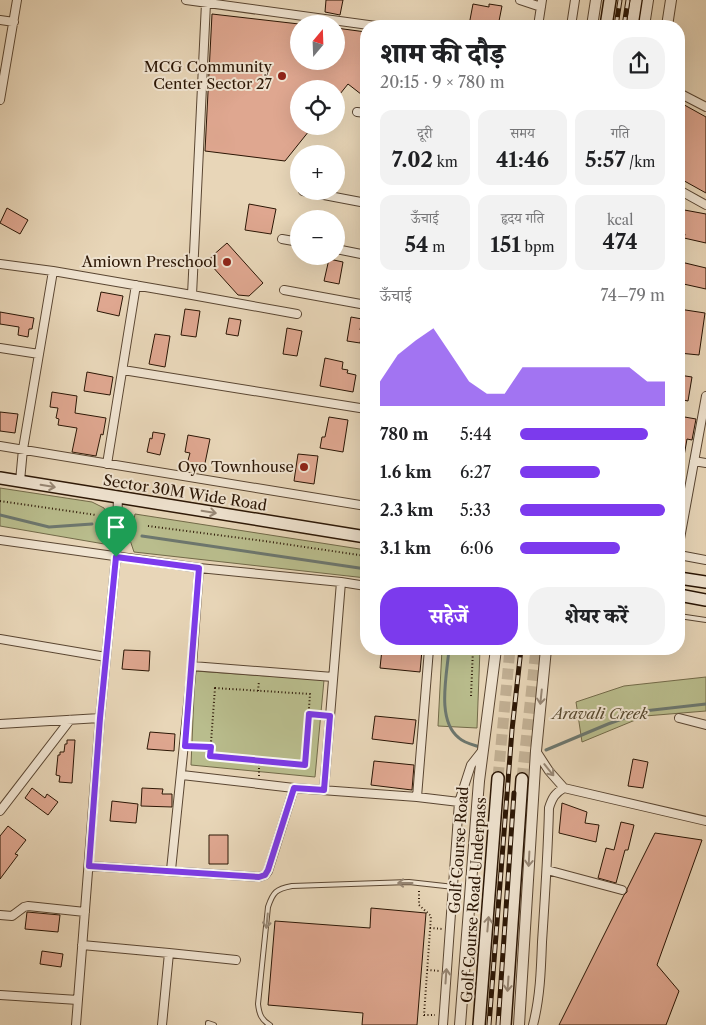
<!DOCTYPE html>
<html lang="hi">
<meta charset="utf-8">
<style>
:root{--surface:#fff;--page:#f2f2f2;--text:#202124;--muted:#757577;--accent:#7c3aed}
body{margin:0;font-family:"Libre Caslon Text","Noto Serif Devanagari",serif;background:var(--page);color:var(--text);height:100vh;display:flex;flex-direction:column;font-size:19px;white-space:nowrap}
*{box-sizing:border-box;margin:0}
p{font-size:16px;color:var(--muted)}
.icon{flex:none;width:28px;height:28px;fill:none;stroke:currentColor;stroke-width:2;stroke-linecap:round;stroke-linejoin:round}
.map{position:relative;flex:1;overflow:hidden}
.drawer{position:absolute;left:360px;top:20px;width:325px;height:635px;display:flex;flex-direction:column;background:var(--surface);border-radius:20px;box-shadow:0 5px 20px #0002}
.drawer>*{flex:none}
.needle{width:32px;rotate:19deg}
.fabs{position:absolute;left:290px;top:15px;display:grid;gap:10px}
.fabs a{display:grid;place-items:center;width:55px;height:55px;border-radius:50%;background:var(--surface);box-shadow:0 5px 20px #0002;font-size:25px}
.pin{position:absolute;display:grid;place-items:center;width:42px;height:42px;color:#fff;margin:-51px -21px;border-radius:50% 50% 50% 0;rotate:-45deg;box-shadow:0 0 5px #0007}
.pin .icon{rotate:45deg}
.round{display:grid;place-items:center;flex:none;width:52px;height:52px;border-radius:20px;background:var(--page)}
.overview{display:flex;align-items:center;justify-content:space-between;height:85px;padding:0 20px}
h1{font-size:28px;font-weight:800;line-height:38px}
.stats{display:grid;grid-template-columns:repeat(3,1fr);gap:8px;height:85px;padding:5px 20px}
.stats div{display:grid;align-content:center;border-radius:12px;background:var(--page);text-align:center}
.stats b{font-size:21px;font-weight:800}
.stats small{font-size:14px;font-weight:400}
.stats p{font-size:14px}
.chart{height:140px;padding:10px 20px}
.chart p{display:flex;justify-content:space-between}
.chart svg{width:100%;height:90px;margin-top:5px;fill:var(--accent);opacity:.7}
.action{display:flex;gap:10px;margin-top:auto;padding:10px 20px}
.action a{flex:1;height:58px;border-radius:20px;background:var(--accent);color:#fff;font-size:20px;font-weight:800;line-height:58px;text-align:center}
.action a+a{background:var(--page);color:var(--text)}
ul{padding:0 20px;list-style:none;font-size:16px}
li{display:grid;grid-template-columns:80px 60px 1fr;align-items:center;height:38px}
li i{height:12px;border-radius:6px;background:var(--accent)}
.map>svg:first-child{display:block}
.green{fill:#b9bd8d;stroke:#726a49}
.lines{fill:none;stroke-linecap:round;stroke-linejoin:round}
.stream{stroke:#6c776f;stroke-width:3}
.building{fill:#dfa790;stroke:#2b1605}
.secondary-tunnel{stroke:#c2b094;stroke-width:11;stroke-dasharray:11 5.5;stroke-linecap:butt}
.service-casing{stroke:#5a4632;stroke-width:6}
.minor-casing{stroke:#5a4632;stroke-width:10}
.tertiary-casing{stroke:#5a4632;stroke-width:12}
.secondary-casing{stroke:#2b1605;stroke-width:14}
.path{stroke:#2b1605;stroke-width:2;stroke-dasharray:1 2.5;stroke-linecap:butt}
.service{stroke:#f0e4d1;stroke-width:4}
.minor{stroke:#f0e4d1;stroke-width:8}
.tertiary{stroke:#f0e4d1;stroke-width:10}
.secondary{stroke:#f0e4d1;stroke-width:11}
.rail-casing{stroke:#2b1605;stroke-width:5}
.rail{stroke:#f0e4d1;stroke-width:3;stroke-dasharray:9;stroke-linecap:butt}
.oneway{stroke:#978775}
.route-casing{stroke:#fff;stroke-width:10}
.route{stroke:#7c3aed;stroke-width:6}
.poi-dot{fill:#8f2418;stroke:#f0e4d1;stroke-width:2}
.labels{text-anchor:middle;stroke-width:4;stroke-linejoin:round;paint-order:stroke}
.poi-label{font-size:15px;fill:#2b1605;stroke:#f0e4d1;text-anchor:end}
.street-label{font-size:15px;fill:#2b1605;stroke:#f0e4d1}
.park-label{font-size:15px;font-style:italic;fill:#56482e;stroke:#f0e4d1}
</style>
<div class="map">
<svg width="706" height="1025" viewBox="0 0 706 1025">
<rect width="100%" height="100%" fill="#e8d6b8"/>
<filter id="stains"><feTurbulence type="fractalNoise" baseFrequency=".004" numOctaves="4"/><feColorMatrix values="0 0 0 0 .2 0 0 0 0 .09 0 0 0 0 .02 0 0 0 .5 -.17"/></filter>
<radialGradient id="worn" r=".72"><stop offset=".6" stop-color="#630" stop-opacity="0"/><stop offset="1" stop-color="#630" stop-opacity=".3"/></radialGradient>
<!-- green -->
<path class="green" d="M0,488l92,14 12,6 8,16 -2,21 -110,-19z
M135,514l231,36v28l-232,-26 -4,-12z
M442,649h38l-3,79 -39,-2z
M195,671l129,9 -9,97 -124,-12z
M706,677v34l-61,5 -63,26 -6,-40 48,-16z"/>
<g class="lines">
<!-- stream -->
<path class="stream" d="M0,515l49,12 43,-3
M142,536l224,33
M449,649c-2,26 -13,71 10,89 5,5 15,7 21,9
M546,750l62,-26 36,-13 62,-7"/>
</g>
<!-- building -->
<path class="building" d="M326,0h17l-3,15 -15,-3z
M473,4l16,3v-3l13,2 -4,20 -29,-1z
M212,14l87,10v37h37v-33l30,4v66l-18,-14 -12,15v-10h-37v37h14l-28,35 -80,-10z
M679,102l27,15v76l-27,-15z
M249,204l27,5 -5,25 -26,-4z
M7,208l21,12 -8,14 -20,-11z
M679,209l27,5v29l-22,-5 1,-4h-6z
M227,243l36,40 -14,13 -11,-1 -27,-30v-8z
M329,259l14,3 -4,22 -15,-3z
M681,262l25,6v21l-27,-6z
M101,292l22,4 -4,20 -22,-5z
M185,309l15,2 -4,26 -15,-2z
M679,309l26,4 -6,42 -20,-2z
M0,312l34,6 -2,11h-3l-1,8 -10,-2 1,-8 -19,-3z
M351,317l11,2 -2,11h3l-3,13 -13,-2z
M229,318l12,2 -3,16 -12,-2z
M287,328l15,3 -5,25 -14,-2z
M155,334l15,2 -5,31 -16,-3z
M325,358l18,4 -1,7 6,1 -1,3 9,2 -3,17 -33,-6z
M87,372l26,5 -3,18 -26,-4z
M679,375l13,2 -4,24 -9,-2z
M52,392l25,4 -2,17 31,5 -3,17 -2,-1 -5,22 -24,-4 5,-24 -19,-3 1,-6 -3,-1 2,-10 -8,-1z
M0,412l18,2 -3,19 -15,-2z
M679,416l17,3 -4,21 -5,-1 -4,23h-4z
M329,417l19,3 -5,32 -23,-4 2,-11h3z
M153,432l12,2 -5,21 -13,-3 3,-14 2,1z
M188,435l22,4 -6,29 -17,-4 3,-11 -5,-1z
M298,454l20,2 -4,28 -20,-3z
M382,649l40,1 -2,22 -40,-4z
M124,650l26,1 -1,20 -27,-2z
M375,716l41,4 -3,24 -41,-5z
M150,732l25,2 -1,17 -27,-2z
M67,740h8l-3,43 -13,-1 1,-6 -4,-1 2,-20h2v-3h4l1,-8h2z
M633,759l15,3 -5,26 -15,-2z
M374,761l40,4 -2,25 -41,-5z
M32,788l13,10 2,-4 11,8 -10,13 -23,-17z
M142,788l21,1 -1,5h10v13l-31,-1z
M112,801l26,3 -2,19 -26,-2z
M562,803l25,9 -2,11 14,2 -3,17 -37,-9z
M621,822l13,3 -6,25h-3l-9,33 -18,-5 8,-30 8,2z
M8,826l18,14 -11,14 3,1 -18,24v-43z
M655,833l47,7 -45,125 22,26 -13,34h-107l65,-130 3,-3v-3z
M209,835h19v29h-19z
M371,908l55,5 -9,112h-55l1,-12 -95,-8 7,-84 95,7z
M27,912l33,3 -2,17 -33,-3z
M42,951l21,3 -2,13 -21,-3z"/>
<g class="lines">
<!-- secondary-tunnel -->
<path class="secondary-tunnel" d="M498,778l12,-129
M522,779l14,-130"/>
<defs>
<path id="service" d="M679,616l27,4
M208,1025v-2l6,2
M270,1025c-9,-5 -11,-12 -12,-21l10,-97c5,-15 8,-18 24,-21l117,-4 45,5"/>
<path id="minor" d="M186,0l190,26
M520,0l21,7
M0,20l14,2
M538,26l4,-26
M571,26l4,-26
M679,93l27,14
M0,100l17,-100
M357,112l9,1
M679,190l27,15
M303,191l63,12
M282,239l17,3
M336,249l30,6
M0,264l53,7
M284,290l82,15
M192,295l105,19
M0,348l39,6
M123,370l243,39
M0,446l366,60
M694,461l12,2
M107,464l29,-179
M20,481l3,-32 30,-178 139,24 14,-292
M0,540l199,28 142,14 25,4
M679,544l27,-148
M679,555l27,5
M0,639l106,18
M192,666l141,11
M679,718l27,7
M0,724l100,-6
M536,751l13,20 15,17 142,33
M182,775l112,13 123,9 12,-148
M324,790l17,-208
M417,797l42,5
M0,811l70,-91
M89,866l170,11 6,-2 3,-4 26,-83
M171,870l21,-204 7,-98
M547,870l75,20
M0,915l12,1 12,-9 4,-1 57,6
M82,945l87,8 -7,72
M169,953l67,7
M0,995l78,5
M76,1025l24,-307 16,-161 2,-60
M443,1025l16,-223 12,-37 11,-14
M533,1025c7,-27 8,-55 9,-83 3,-45 6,-90 7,-134 3,-10 6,-15 15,-20"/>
<path id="tertiary" d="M592,26l4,-26
M644,26l4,-26
M667,26l4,-26
M460,1025l19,-244 17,-132
M519,1025l17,-274 10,-102"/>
<path id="secondary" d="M606,26l4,-26
M632,26l4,-26
M0,478l366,59
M679,578l27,4
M679,595l27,5
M479,1025l19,-247
M505,1025l17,-246"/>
</defs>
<!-- service casing -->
<use href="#service" class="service-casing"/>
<!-- minor casing -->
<use href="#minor" class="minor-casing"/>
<!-- tertiary casing -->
<use href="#tertiary" class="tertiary-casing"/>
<!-- secondary casing -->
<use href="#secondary" class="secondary-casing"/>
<!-- path -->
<path class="path" d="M0,501l96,14
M148,526l116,15 102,15
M215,688l95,6 -5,71 -95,-9z
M258,691l1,-10
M471,696l2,-47
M309,714l12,1
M193,746l18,1
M259,776v-15
M419,891v14l12,11 -7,99h11
M430,928l13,1
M427,970l13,1"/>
<!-- service -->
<use href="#service" class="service"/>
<!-- minor -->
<use href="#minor" class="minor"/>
<!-- tertiary -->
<use href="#tertiary" class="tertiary"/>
<!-- secondary -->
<use href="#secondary" class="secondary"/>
<defs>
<path id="rail" d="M616,26l4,-26
M624,26l4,-26
M489,1025l23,-295 9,-81
M498,1025l16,-232"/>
</defs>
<!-- rail casing -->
<use href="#rail" class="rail-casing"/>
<!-- rail -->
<use href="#rail" class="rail"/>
</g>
<!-- one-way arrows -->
<defs><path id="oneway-shaft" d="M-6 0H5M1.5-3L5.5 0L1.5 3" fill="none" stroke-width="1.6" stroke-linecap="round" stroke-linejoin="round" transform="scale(1.25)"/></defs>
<g class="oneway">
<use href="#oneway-shaft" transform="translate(48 486) rotate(9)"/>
<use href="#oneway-shaft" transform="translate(209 512) rotate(9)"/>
<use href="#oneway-shaft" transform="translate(541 697) rotate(96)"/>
<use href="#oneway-shaft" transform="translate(549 770) rotate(51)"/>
<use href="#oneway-shaft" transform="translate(529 859) rotate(93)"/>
<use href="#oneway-shaft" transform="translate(405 883) rotate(-180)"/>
<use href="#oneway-shaft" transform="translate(267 921) rotate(96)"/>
<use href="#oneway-shaft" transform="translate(488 924) rotate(-85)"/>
<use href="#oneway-shaft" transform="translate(446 976) rotate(-86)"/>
<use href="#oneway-shaft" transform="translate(508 984) rotate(94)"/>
</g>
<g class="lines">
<defs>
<path id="route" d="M116,557l83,11 -14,178 26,1 -1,9 95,9 4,-51 21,2 -6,74 -30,-2 -26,82 -3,5 -6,2 -170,-11 11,-148z"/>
</defs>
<!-- route casing -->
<use href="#route" class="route-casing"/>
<!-- route -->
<use href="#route" class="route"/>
</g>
<!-- markers -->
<g class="poi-dot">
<circle cx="282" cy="76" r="5"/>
<circle cx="227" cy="262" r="5"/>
<circle cx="304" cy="467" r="5"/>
</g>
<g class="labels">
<!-- poi labels -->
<g class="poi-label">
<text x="272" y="72">MCG Community<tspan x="272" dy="17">Center Sector 27</tspan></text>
<text x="217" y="267">Amiown Preschool</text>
<text x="294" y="472">Oyo Townhouse</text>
</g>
<!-- street labels -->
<g class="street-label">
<text transform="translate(185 493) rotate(9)" y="5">Sector 30M Wide Road</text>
<text transform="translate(459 850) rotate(-86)" y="5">Golf Course Road</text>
<text transform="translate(474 900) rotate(-86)" y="5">Golf Course Road Underpass</text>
</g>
<!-- park labels -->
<g class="park-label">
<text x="600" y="719">Aravali Creek</text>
</g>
</g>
<rect width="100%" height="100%" filter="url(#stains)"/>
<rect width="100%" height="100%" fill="url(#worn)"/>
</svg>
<div class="fabs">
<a><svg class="needle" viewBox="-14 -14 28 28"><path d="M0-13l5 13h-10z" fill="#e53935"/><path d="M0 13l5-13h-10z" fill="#757577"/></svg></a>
<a><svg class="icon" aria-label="locate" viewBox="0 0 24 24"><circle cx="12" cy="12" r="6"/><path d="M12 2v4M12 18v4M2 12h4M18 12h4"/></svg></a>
<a>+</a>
<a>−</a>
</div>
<div class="pin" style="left:116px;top:557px;background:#1e9e55"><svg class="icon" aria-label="arrive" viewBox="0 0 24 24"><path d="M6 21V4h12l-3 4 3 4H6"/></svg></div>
<section class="drawer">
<div class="overview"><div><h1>शाम की दौड़</h1><p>20:15 · 9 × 780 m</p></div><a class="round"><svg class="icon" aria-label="share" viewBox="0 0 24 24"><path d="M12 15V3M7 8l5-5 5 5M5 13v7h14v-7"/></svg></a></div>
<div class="stats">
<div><p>दूरी</p><b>7.02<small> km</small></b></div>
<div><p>समय</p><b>41:46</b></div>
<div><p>गति</p><b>5:57<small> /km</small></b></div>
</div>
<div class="stats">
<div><p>ऊँचाई</p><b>54<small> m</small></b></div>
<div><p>हृदय गति</p><b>151<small> bpm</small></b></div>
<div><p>kcal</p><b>474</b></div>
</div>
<div class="chart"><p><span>ऊँचाई</span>74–79 m</p>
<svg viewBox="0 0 160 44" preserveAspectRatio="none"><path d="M0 44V32L10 19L20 12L30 6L40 19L50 32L60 38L70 38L80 25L90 25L100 25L110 25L120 25L130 25L140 25L150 32L160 32V44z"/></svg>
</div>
<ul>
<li><b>780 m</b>5:44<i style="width:88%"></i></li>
<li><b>1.6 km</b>6:27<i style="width:55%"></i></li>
<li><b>2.3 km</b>5:33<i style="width:100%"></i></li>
<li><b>3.1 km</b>6:06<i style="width:69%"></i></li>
</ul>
<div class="action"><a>सहेजें</a><a>शेयर करें</a></div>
</section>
</div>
